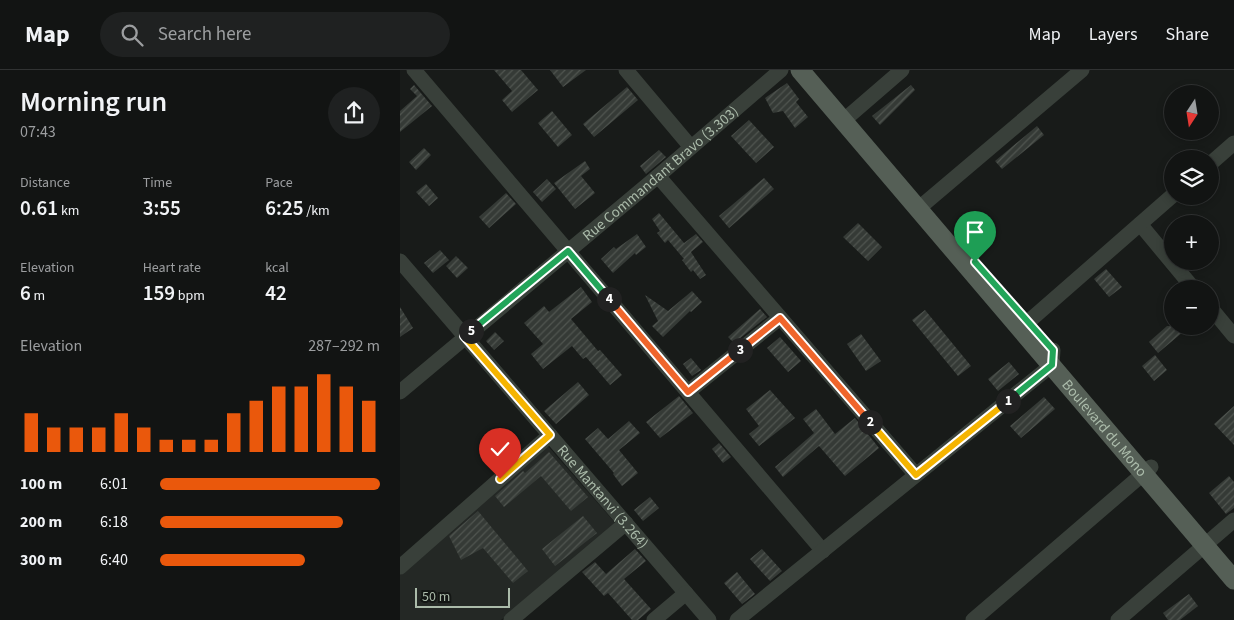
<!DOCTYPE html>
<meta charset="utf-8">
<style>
:root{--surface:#121413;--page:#1f2121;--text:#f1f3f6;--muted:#9c9ea0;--line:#313333;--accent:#ea580c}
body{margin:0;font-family:"Source Sans 3",sans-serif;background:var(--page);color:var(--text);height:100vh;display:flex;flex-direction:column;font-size:19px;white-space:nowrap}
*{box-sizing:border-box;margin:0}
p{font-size:16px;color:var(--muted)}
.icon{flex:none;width:28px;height:28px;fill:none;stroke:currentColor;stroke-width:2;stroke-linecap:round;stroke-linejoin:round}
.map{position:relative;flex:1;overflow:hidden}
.sheet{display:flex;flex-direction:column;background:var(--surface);width:400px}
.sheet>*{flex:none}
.needle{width:32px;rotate:192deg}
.tools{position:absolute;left:764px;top:15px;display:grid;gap:10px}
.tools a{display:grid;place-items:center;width:55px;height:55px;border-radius:50%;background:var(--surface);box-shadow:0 2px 8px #0003,0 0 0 1px var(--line);font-size:25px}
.scale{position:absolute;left:15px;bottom:12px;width:95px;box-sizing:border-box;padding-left:5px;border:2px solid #abbbaa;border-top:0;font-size:14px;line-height:18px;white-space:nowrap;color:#abbbaa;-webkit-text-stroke:4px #131614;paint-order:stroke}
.pin{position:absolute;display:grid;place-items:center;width:42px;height:42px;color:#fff;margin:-51px -21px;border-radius:50% 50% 50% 0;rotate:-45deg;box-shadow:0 0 5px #0007}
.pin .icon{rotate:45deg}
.km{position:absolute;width:25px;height:25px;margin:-12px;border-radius:50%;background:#222;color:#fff;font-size:14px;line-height:25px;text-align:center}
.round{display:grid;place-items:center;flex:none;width:52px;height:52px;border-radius:26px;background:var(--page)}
.overview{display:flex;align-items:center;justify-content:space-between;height:85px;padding:0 20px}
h1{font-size:28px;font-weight:600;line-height:38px}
.metrics{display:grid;grid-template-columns:repeat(3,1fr);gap:8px;height:85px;padding:5px 20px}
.metrics div{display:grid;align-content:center}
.metrics b{font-size:21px;font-weight:600}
.metrics small{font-size:14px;font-weight:400}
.metrics p{font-size:14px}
.chart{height:140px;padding:10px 20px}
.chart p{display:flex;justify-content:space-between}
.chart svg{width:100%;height:90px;margin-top:5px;stroke:var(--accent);stroke-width:6}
ul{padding:0 20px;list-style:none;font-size:16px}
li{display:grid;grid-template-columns:80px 60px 1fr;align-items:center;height:38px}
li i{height:12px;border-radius:6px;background:var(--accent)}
header{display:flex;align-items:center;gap:30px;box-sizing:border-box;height:70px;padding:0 25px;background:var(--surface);border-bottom:1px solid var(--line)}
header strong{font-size:24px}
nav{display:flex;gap:28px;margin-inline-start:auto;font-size:18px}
.search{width:350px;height:45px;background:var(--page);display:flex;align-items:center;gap:12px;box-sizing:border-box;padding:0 18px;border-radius:28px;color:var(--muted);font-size:19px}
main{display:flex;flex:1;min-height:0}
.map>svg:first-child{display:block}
.built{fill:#242825}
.building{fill:url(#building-hatch)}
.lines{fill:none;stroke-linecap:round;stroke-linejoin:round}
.minor{stroke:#39403a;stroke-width:15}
.major{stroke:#555f56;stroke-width:19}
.split-1-casing{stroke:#fff;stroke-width:10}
.split-2-casing{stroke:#fff;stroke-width:10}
.split-3-casing{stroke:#fff;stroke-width:10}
.split-4-casing{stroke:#fff;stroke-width:10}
.split-5-casing{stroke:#fff;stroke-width:10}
.split-6-casing{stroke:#fff;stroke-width:10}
.split-1{stroke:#22a559;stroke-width:6}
.split-2{stroke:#f5b400;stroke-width:6}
.split-3{stroke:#f0652b;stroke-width:6}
.split-4{stroke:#f0652b;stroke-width:6}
.split-5{stroke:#22a559;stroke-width:6}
.split-6{stroke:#f5b400;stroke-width:6}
.labels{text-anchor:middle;stroke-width:4.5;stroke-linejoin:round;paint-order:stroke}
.street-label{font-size:15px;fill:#abbbaa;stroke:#131614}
</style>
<header>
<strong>Map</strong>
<div class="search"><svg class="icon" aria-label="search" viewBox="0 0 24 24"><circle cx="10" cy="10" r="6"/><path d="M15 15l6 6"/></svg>Search here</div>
<nav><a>Map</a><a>Layers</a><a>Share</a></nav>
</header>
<main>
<section class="sheet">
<div class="overview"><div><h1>Morning run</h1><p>07:43</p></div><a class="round"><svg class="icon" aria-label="share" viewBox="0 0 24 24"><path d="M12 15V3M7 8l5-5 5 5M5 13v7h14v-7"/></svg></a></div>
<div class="metrics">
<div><p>Distance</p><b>0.61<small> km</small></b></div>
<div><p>Time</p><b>3:55</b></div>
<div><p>Pace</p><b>6:25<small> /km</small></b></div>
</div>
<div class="metrics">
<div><p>Elevation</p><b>6<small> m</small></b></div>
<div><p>Heart rate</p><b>159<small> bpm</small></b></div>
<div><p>kcal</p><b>42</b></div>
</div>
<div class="chart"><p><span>Elevation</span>287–292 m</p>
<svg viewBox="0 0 160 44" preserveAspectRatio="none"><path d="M5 44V25M15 44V32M25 44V32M35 44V32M45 44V25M55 44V32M65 44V38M75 44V38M85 44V38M95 44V25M105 44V19M115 44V12M125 44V12M135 44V6M145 44V12M155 44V19"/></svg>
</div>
<ul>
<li><b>100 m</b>6:01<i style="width:100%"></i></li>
<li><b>200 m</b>6:18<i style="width:83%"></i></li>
<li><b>300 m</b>6:40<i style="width:66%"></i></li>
</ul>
</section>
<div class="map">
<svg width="834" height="550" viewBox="0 0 834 550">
<defs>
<pattern id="building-hatch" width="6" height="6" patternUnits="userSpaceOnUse" patternTransform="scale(1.25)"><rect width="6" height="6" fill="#353a36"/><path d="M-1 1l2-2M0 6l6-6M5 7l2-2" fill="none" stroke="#505550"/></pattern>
</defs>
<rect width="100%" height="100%" fill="#181b19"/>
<!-- built -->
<path class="built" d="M147,375l70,80 -116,95h-101v-46z"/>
<!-- building -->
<path class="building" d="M94,0h27l17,20 -26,22 -10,-12 10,-9z
M150,0h36l-23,17z
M387,13l12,16 -3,3 12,15 -13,11 -12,-17 -10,2 -8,-15z
M14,15l18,21 -32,26v-21l17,-15 -7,-7z
M511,15l4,5 -35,35 -8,-9z
M227,17l11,13 -44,37 -11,-13z
M152,41l20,24 -14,12 -20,-24z
M349,50l25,27 -18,16 -25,-27z
M637,56l7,9 -42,34 -7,-8z
M24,78l7,7 -15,15 -7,-8z
M259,80l7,7 -20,17 -6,-8z
M185,91l5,8 -9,7 14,17 -20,16 -21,-26z
M364,108l10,11 -45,39 -10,-12z
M147,109l9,10 -14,13 -9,-10z
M26,114l12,14 -9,8 -13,-14z
M106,123l10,11 -27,24 -10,-11z
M259,143l25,30 12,-9 7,8 -12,10 15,23 -6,4 -7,-9 -2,2 -9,-12 2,-1 -16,-19 -3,3 -8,-10 3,-2 -8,-12z
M458,153l24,24 -14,14 -25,-24z
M237,164l9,13 -10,8 -1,-2 -22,20 -12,-14 13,-12 2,2z
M40,180l9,10 -16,13 -9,-10z
M56,186l12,12 -11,10 -11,-12z
M706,199l16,18 -13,10 -15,-18z
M181,217l11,15 -21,17 27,32 2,-1 22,25 -12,10 -24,-28 -3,2 -11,-13 -29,23 -12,-15 12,-10 -19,-21 20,-17 5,6z
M292,221l10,11 -11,10 -1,-1 -27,26 -11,-11 6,-5 -13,-26 23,16z
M0,237l13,21 -13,9z
M360,239l7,8 -33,26 -6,-6z
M525,240l46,56 -13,10 -46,-56z
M767,256h23l-32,27 -9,-11z
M95,262l9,9 -10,9 -8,-9z
M461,264l20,27 -15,10 -19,-27z
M380,267l21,24 -13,11 -21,-24z
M755,285l12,15 -13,11 -12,-15z
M291,288l10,12 -9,6 -9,-12z
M609,292l10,12 -21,17 -10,-12z
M178,312l11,13 -33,29 -12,-13z
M370,320l25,28 -36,28 -10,-12 10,-8 -13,-17z
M279,326l14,17 -33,25 -14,-16z
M644,327l11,12 -34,29 -11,-12z
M834,336v39l-20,-21z
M416,339l19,25 20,-16 24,30 -34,28 -26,-30 -36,31 -8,-10 39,-34 -11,-14z
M229,351l11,12 -21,17 19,23 -16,13 -9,-12 1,-1 -29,-34 13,-11 10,11z
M319,373l12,14 -8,6 -11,-14z
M149,382l39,45 -17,14 -30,-35 -37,31 -9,-11 28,-25 2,2z
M829,406l5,6v26l-8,6 -17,-21z
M250,427l9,11 -16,13 -9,-11z
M78,441l50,60 -15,12 -30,-35 -22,12 -12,-24z
M183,446l14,17 -42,33 -13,-17z
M235,479l11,12 -22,18 27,30 -13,11h-6l-24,-27 -4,3 -22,-24 13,-10 11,12z
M362,479l20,22 -12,10 -20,-22z
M337,502l18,22 -13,10 -18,-21z
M789,524l9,12 -18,14h-12l-5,-7z"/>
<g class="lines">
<!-- minor -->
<g class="minor">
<path d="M14,0l409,481"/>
<path d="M226,0l64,76"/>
<path d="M450,45l52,-45"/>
<path d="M810,94l24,-21"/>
<path d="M258,106l258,299"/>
<path d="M525,133l157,-133"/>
<path d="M740,154l54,65"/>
<path id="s1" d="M0,191l309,359"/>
<path d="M810,237l24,29"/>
<path d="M628,252l144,-126"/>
<path id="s2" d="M0,322l258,-216 123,-106"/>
<path d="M288,322l92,-74"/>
<path d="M0,497l150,-132"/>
<path d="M111,550l115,-97"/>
<path d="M254,550l32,-27"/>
<path d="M337,550l315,-255 1,-15"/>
<path d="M573,550l178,-153"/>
<path d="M718,550l116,-100"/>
</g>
<!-- major -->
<path class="major" id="s3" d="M400,0l434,510"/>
</g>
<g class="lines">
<defs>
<path id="split-1" d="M575,192l78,88 -1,15 -44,36"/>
<path id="split-2" d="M470,352l46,53 92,-74"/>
<path id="split-3" d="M340,280l40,-32 90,104"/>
<path id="split-4" d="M209,229l79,93 52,-42"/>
<path id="split-5" d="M71,261l97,-80 41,48"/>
<path id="split-6" d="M71,261l-7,5 86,99 -50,44"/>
</defs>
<!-- split-1 casing -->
<use href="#split-1" class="split-1-casing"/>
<!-- split-2 casing -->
<use href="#split-2" class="split-2-casing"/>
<!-- split-3 casing -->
<use href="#split-3" class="split-3-casing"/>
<!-- split-4 casing -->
<use href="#split-4" class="split-4-casing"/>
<!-- split-5 casing -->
<use href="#split-5" class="split-5-casing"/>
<!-- split-6 casing -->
<use href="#split-6" class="split-6-casing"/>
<!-- split-1 -->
<use href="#split-1" class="split-1"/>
<!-- split-2 -->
<use href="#split-2" class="split-2"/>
<!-- split-3 -->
<use href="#split-3" class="split-3"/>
<!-- split-4 -->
<use href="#split-4" class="split-4"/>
<!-- split-5 -->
<use href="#split-5" class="split-5"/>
<!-- split-6 -->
<use href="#split-6" class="split-6"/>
</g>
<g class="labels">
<!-- street labels -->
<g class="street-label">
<text dy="5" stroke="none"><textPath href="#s2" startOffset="340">Rue Commandant Bravo (3.303)</textPath></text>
<text dy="5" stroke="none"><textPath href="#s3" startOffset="470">Boulevard du Mono</textPath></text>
<text dy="5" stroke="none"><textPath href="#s1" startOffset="311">Rue Mantanvi (3.264)</textPath></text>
</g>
</g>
</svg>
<div class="tools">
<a><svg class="needle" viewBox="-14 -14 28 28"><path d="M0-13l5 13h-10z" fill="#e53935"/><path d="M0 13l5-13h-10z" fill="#9c9ea0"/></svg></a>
<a><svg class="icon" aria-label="layers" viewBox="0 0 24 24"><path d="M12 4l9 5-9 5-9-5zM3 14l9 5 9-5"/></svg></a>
<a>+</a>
<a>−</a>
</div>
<div class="scale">50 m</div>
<div class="pin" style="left:575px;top:192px;background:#1e9e55"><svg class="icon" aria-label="arrive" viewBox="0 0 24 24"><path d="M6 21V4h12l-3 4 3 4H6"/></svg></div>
<div class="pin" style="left:100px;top:409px;background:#d93025"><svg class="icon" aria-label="check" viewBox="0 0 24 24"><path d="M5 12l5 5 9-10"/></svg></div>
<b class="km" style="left:608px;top:331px">1</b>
<b class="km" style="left:470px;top:352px">2</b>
<b class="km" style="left:340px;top:280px">3</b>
<b class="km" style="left:209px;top:229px">4</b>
<b class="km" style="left:71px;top:261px">5</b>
</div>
</main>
